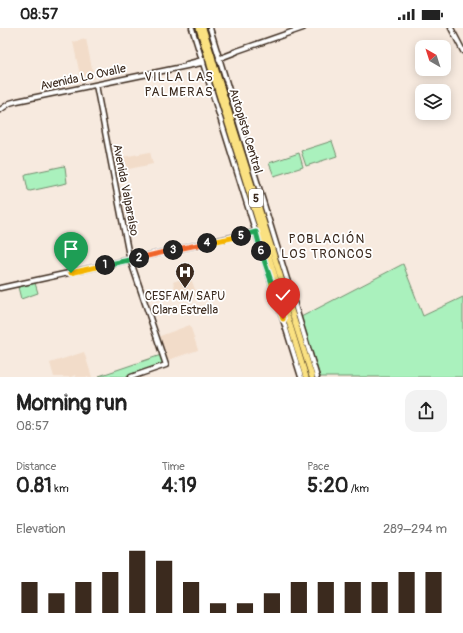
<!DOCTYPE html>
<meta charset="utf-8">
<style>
:root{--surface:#fff;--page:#f2f2f2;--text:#222;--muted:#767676;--accent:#3b2a1e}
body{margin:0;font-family:Pangolin,sans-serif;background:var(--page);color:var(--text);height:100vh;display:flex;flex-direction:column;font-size:15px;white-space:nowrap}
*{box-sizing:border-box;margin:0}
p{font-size:13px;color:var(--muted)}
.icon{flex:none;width:22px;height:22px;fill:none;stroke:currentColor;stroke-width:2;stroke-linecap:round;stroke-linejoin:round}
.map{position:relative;height:349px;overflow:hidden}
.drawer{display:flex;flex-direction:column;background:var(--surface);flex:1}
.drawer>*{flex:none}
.needle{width:26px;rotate:321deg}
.controls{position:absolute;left:415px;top:12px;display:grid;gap:8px}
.controls a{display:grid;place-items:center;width:36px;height:36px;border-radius:8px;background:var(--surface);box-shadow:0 2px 10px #0003;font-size:20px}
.pin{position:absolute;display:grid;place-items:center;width:34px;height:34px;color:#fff;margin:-41px -17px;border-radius:50% 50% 50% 0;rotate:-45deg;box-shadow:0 0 4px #0007}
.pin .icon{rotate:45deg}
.km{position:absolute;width:20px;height:20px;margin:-10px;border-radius:50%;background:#222;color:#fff;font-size:11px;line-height:20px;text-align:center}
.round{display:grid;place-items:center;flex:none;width:42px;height:42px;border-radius:12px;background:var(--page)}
.overview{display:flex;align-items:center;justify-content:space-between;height:68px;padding:0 16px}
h1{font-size:22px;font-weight:700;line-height:30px}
.metrics{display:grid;grid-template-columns:repeat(3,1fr);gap:6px;height:68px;padding:4px 16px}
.metrics div{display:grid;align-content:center}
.metrics b{font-size:20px;font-weight:700}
.metrics small{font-size:11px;font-weight:400}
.metrics p{font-size:11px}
.chart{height:112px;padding:8px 16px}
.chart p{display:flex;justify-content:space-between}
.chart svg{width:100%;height:72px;margin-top:4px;stroke:var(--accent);stroke-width:6}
.status{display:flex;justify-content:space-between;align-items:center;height:28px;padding:0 20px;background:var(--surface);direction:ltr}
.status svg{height:11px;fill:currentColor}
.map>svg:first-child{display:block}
.built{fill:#f2dcc9}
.green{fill:#aaf1bd;stroke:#728e6e}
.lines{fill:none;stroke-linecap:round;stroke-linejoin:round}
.secondary-casing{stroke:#3b2a1e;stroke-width:7}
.highway-casing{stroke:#3b2a1e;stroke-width:8}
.secondary{stroke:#fff;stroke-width:4}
.highway{stroke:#fae181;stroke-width:5}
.highway-bridge-casing{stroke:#3b2a1e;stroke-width:8;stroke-linecap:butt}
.highway-bridge{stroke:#fae181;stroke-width:5}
.split-1-casing{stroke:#fff;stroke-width:8}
.split-2-casing{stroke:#fff;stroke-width:8}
.split-3-casing{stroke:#fff;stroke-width:8}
.split-4-casing{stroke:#fff;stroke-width:8}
.split-5-casing{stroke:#fff;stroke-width:8}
.split-6-casing{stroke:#fff;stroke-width:8}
.split-7-casing{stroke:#fff;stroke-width:8}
.split-8-casing{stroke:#fff;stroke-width:8}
.split-1{stroke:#f5b400;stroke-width:5}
.split-2{stroke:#22a559;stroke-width:5}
.split-3{stroke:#f0652b;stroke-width:5}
.split-4{stroke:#f0652b;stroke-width:5}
.split-5{stroke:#f5b400;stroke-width:5}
.split-6{stroke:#22a559;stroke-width:5}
.split-7{stroke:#22a559;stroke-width:5}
.split-8{stroke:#f5b400;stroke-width:5}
.labels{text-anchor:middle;stroke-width:3.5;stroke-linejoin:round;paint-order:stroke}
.shield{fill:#fff;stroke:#766a62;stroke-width:1}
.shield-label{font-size:11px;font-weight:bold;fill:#3b2a1e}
.street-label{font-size:12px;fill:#3b2a1e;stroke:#fff}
.poi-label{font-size:12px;fill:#3b2a1e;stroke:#fff}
.neighbourhood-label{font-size:13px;letter-spacing:1px;fill:#3b2a1e;stroke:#fff}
</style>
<div class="status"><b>08:57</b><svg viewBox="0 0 49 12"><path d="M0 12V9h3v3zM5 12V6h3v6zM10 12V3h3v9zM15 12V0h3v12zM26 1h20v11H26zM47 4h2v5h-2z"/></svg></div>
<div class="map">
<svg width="463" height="349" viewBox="0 0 463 349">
<rect width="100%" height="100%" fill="#f7eadf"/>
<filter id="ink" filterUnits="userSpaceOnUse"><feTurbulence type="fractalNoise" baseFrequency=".025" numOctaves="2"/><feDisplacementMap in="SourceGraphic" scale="8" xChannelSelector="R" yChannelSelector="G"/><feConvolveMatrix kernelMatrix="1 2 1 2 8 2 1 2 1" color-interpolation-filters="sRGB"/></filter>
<g filter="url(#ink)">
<!-- built -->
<path class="built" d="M86,11l8,39 -13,2 -8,-38z
M150,124l3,12 -34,7 -2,-13z
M190,248l7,19 -18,6 -6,-19z
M190,297l8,25 -30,10 -8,-24z
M84,324l8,25h-16l-1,-2 -4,2h-17l-4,-14z"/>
<!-- green -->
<path class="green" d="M332,113l5,15 -31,10 -5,-15z
M299,125l4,14 -29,9 -5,-13z
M64,138l1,1 2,16 -37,8 -2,-1 -3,-14 1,-2z
M403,236l20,52 40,-19v80h-143l-19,-60z
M35,255l3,10 -17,6 -3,-12z
M161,327l3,9 -37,13 -28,-1z"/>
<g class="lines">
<defs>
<path id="secondary" d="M192,0l109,349
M210,0l107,349
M451,0l12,23
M234,24l69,-24
M218,31l18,-7
M187,36l23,-6
M96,57l33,171 37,109 -35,12
M0,82l10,-7 7,-2 194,-40
M0,260l256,-56"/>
<path id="highway" d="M199,0l9,29
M203,0l9,28
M214,36l98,313
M210,37l96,312"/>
</defs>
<!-- secondary casing -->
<use href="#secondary" class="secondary-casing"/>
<!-- highway casing -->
<use href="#highway" class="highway-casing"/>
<!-- secondary -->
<use href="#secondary" class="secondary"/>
<!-- highway -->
<use href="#highway" class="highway"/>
<defs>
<path id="highway-bridge" d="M212,28l2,8
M208,29l2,8"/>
</defs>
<!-- highway-bridge casing -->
<use href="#highway-bridge" class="highway-bridge-casing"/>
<!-- highway-bridge -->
<use href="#highway-bridge" class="highway-bridge"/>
</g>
</g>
<g class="lines" filter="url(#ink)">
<defs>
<path id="split-1" d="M71,245l34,-8"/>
<path id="split-2" d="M105,237l34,-7"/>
<path id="split-3" d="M139,230l34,-8"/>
<path id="split-4" d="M173,222l34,-7"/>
<path id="split-5" d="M207,215l34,-7"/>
<path id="split-6" d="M241,208l15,-4 5,19"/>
<path id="split-7" d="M261,223l11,33"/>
<path id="split-8" d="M272,256l11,35"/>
</defs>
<!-- split-1 casing -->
<use href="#split-1" class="split-1-casing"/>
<!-- split-2 casing -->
<use href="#split-2" class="split-2-casing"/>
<!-- split-3 casing -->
<use href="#split-3" class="split-3-casing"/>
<!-- split-4 casing -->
<use href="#split-4" class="split-4-casing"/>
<!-- split-5 casing -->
<use href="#split-5" class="split-5-casing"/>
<!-- split-6 casing -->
<use href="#split-6" class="split-6-casing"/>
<!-- split-7 casing -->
<use href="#split-7" class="split-7-casing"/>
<!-- split-8 casing -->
<use href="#split-8" class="split-8-casing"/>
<!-- split-1 -->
<use href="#split-1" class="split-1"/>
<!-- split-2 -->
<use href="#split-2" class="split-2"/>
<!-- split-3 -->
<use href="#split-3" class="split-3"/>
<!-- split-4 -->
<use href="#split-4" class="split-4"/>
<!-- split-5 -->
<use href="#split-5" class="split-5"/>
<!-- split-6 -->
<use href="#split-6" class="split-6"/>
<!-- split-7 -->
<use href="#split-7" class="split-7"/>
<!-- split-8 -->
<use href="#split-8" class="split-8"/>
</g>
<!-- icons -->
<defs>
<symbol id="hospital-pin" viewBox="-11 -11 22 30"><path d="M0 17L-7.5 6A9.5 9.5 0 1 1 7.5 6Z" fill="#3b2a1e" stroke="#fff"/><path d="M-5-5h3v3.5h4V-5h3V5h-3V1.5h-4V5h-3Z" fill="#fff"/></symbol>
</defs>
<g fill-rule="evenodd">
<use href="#hospital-pin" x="174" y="233" width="22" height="30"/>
</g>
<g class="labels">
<!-- shield labels -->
<rect class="shield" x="249" y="161" width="14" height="18" rx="3"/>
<g class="shield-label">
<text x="256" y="174">5</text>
</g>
<!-- street labels -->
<g class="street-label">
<text transform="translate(83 49) rotate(-12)" y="4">Avenida Lo Ovalle</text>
<text transform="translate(246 103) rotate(73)" y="4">Autopista Central</text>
<text transform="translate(126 162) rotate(79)" y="4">Avenida Valparaíso</text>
</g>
<!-- poi labels -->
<g class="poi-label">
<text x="185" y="272">CESFAM/ SAPU<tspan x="185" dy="14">Clara Estrella</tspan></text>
</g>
<!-- neighbourhood labels -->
<g class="neighbourhood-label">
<text x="179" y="53">VILLA LAS<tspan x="179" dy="15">PALMERAS</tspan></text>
<text x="327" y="215">POBLACIÓN<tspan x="327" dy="15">LOS TRONCOS</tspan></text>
</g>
</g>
</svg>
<div class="controls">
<a><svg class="needle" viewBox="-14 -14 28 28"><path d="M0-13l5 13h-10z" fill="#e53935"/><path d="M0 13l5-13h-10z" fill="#767676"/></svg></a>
<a><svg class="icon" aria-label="layers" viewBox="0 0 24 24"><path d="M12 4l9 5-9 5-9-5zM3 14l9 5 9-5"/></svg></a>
</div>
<div class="pin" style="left:71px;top:245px;background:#1e9e55"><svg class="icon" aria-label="arrive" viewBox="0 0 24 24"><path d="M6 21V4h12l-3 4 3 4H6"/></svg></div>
<div class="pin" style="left:283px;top:291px;background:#d93025"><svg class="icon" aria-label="check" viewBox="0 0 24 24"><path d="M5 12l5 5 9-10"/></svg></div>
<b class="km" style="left:105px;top:237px">1</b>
<b class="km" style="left:139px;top:230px">2</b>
<b class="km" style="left:173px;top:222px">3</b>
<b class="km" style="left:207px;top:215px">4</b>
<b class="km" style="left:241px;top:208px">5</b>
<b class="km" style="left:261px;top:223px">6</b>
</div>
<section class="drawer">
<div class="overview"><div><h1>Morning run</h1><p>08:57</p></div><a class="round"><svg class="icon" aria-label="share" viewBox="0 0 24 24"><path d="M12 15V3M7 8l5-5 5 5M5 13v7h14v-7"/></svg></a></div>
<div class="metrics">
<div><p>Distance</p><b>0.81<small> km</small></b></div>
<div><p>Time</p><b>4:19</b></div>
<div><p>Pace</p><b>5:20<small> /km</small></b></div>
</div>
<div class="chart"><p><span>Elevation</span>289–294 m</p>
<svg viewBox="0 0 160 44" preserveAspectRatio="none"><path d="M5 44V25M15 44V32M25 44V25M35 44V19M45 44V6M55 44V12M65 44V25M75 44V38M85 44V38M95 44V32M105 44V25M115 44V25M125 44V25M135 44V25M145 44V19M155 44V19"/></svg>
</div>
</section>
